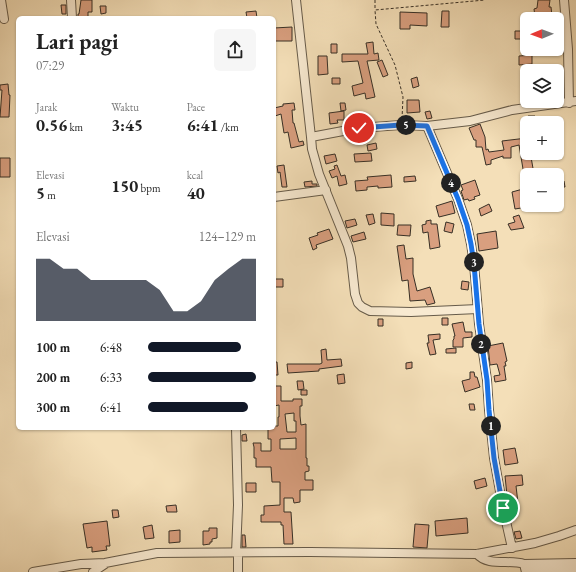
<!DOCTYPE html>
<html lang="id">
<meta charset="utf-8">
<style>
:root{--surface:#fff;--page:#f6f6f6;--text:#222;--muted:#767676;--accent:#111827}
body{margin:0;font-family:"EB Garamond",serif;background:var(--page);color:var(--text);height:100vh;display:flex;flex-direction:column;font-size:15px;white-space:nowrap}
*{box-sizing:border-box;margin:0}
p{font-size:13px;color:var(--muted)}
.icon{flex:none;width:22px;height:22px;fill:none;stroke:currentColor;stroke-width:2;stroke-linecap:round;stroke-linejoin:round}
.map{position:relative;flex:1;overflow:hidden}
.panel{position:absolute;left:16px;top:16px;width:260px;height:414px;display:flex;flex-direction:column;background:var(--surface);border-radius:6px;box-shadow:0 1px 3px #0004}
.panel>*{flex:none}
.needle{width:26px;rotate:269deg}
.tools{position:absolute;left:520px;top:12px;display:grid;gap:8px}
.tools a{display:grid;place-items:center;width:44px;height:44px;border-radius:6px;background:var(--surface);box-shadow:0 1px 3px #0004;font-size:20px}
.pin{position:absolute;display:grid;place-items:center;width:34px;height:34px;color:#fff;margin:-17px;border:2px solid #fff;border-radius:50%;box-shadow:0 1px 4px #0007}
.km{position:absolute;width:20px;height:20px;margin:-10px;border-radius:50%;background:#222;color:#fff;font-size:11px;line-height:20px;text-align:center}
.round{display:grid;place-items:center;flex:none;width:42px;height:42px;border-radius:6px;background:var(--page)}
.head{display:flex;align-items:center;justify-content:space-between;height:68px;padding:0 20px}
h1{font-size:22px;font-weight:700;line-height:30px}
.metrics{display:grid;grid-template-columns:repeat(3,1fr);gap:6px;height:68px;padding:4px 20px}
.metrics div{display:grid;align-content:center}
.metrics b{font-size:17px;font-weight:700}
.metrics small{font-size:11px;font-weight:400}
.metrics p{font-size:11px}
.chart{height:112px;padding:8px 20px}
.chart p{display:flex;justify-content:space-between}
.chart svg{width:100%;height:72px;margin-top:4px;fill:var(--accent);opacity:.7}
ul{padding:0 20px;list-style:none;font-size:13px}
li{display:grid;grid-template-columns:64px 48px 1fr;align-items:center;height:30px}
li i{height:10px;border-radius:5px;background:var(--accent)}
.map>svg:first-child{display:block}
.building{fill:#d99f7f;stroke:#372f25;fill-rule:evenodd}
.lines{fill:none;stroke-linecap:round;stroke-linejoin:round}
.minor-casing{stroke:#665b4a;stroke-width:10}
.path{stroke:#372f25;stroke-width:1;stroke-dasharray:3 2;stroke-linecap:butt}
.minor{stroke:#f8ead1;stroke-width:8}
.route-casing{stroke:#fff;stroke-width:8}
.route{stroke:#1a73e8;stroke-width:5}
</style>
<div class="map">
<svg width="576" height="572" viewBox="0 0 576 572">
<rect width="100%" height="100%" fill="#f4dfb8"/>
<filter id="stains"><feTurbulence type="fractalNoise" baseFrequency=".005" numOctaves="4"/><feColorMatrix values="0 0 0 0 .2 0 0 0 0 .09 0 0 0 0 .02 0 0 0 .5 -.17"/></filter>
<radialGradient id="worn" r=".72"><stop offset=".6" stop-color="#630" stop-opacity="0"/><stop offset="1" stop-color="#630" stop-opacity=".3"/></radialGradient>
<!-- building -->
<path class="building" d="M81,0h11v12h-4v6h-10v-4h1z
M538,0h12l-1,7h2l1,9 -17,1 -1,-8 3,-1z
M61,5h5v9h-4z
M100,6h6v7l-5,1z
M256,11l1,7h-10l-1,-6z
M442,11h7v16h-8z
M400,12l27,1v13l-17,-1v4h-10z
M292,27v14h-18v-13z
M515,31h12v8h-12z
M373,42l1,12 4,-1 1,7 -12,1 8,36 -9,2 -1,-6 -11,3 -2,-10 11,-3 -5,-22 -16,1v-8h26l-2,-11z
M331,44h6v9h-6z
M532,55v9l-13,1v-9z
M318,56h9l1,18 -10,1z
M382,60l6,15 -5,2 -6,-15z
M528,67h8v4h-8z
M417,77l2,9 -6,2 -2,-9z
M332,78h8v6h-8z
M8,84l1,11h1l-1,22h-9l2,-27h-2v-5z
M407,100h12l1,12 -13,1z
M294,103l1,7h-3l1,13h1l5,19 4,-1 1,4 -13,3 -3,-16 -4,1 -3,-19 -6,2 -1,-8 9,-2v-2z
M340,103h5l1,7 -5,1z
M344,111v9h-7l1,3 -8,1 -1,-11z
M430,111l2,7 -5,1 -2,-7z
M528,116h7l1,7h-8z
M480,124l5,13 1,13 2,-1 1,3 15,-2 -2,-9 25,-3v15h5l1,4h-2l3,17 -10,1 -5,-30 -8,2v11h-8v-2l-12,4v4l-5,1 -4,-18h-6v-7h-2l-5,-12z
M376,143l1,6 -9,2 -1,-6z
M371,153l1,8 -17,1 -1,-8z
M335,154l2,7 -11,3 -2,-8z
M0,158h10v19h-10z
M284,165l3,22h-5l-2,-15 -2,1 -1,-7z
M337,165l4,11 4,-1 2,9 -8,2 -2,-10 -5,2 -3,-7 6,-2 -1,-3z
M391,175l1,12 -14,1v-2l-11,1v3l-11,1 -1,-10 13,-1 -1,-3z
M415,176l1,5 -12,1v-5z
M475,180l5,15 -6,2 1,2 -6,2 -1,-2 -4,1 -3,-9 2,-1 -2,-5z
M312,181v3h5v2l-12,1 -1,-5z
M557,181h7l1,6h-8z
M523,189v2l4,-1v17l-12,2 -3,-17z
M452,201l3,12 -16,4 -3,-11z
M489,204l3,7 -11,5 -2,-7z
M381,213l13,1v12l-13,-1z
M373,214l2,9 -6,2 -3,-10z
M519,215l5,13 -13,2 -3,-6 7,-2 -2,-5z
M355,219l2,6 -10,3 -2,-7z
M431,220v4h6l3,23 -10,2 -2,-17 -5,1 -1,-8 4,-1v-3z
M446,222l8,2 -2,9 -8,-2z
M398,225h13l-1,11 -13,-1z
M329,229l4,10 -17,6 1,3 -4,2 -4,-12 9,-3 -1,-2z
M496,231l2,17 -19,3 -2,-17z
M364,232l2,7 -13,3 -2,-6z
M404,245l2,14 7,-1v16l4,17 13,-4 5,16 -8,2 -2,-5 -15,1 -2,-21 -6,1 -5,-35z
M274,279h9v8h-9z
M462,281l7,1 -1,8 -7,-1z
M442,318h6v7h-6z
M378,319h5v7h-5z
M463,322l2,10h7v5l-9,1v9h-10v-7l1,-1v-3h1l-3,-12z
M440,334v5l-7,1 3,14 -6,1 -3,-12h2l-1,-8z
M503,343l4,18 -2,1 1,4h-2l2,14 -11,2 -1,-6 6,-1 -3,-11 -7,1 -2,-19z
M456,348v5h-10v-4z
M326,349l1,11 14,-1 1,7 -23,3v2l-31,2 -1,-9h33l2,-1 -1,-13z
M274,362h3l1,13h-4z
M412,362v6l-6,1v-6z
M470,372h4l1,5h2l3,10 -15,5 -3,-11 8,-2z
M344,374l1,9 -7,1 -1,-9z
M297,381h6l1,8 -6,1z
M274,386h7v15h12v-2h9v7h-2v10l1,9 5,-1v34h1v8h2v5l-4,1v8h8v10h-13v12l-6,1 -1,-5h-9v14h7l2,32h-9l-1,-19h-2v-3h-20v-7h3v-9l16,-1v-23h-8l-1,-15h-15v-9h-2v-11l-1,-4h8v8h10v-12h-3v-11h6v-2h4v-9h1v-12l-5,1zM294,413v8h2v11h-9l-2,-18zM296,438v11h-16v-10z
M301,390h6v5h-6z
M469,404h5l1,6h-5z
M246,434l1,7h-5v-6z
M515,448l3,15 -13,2 -2,-15z
M522,475l1,10 -7,1 2,17 -10,2 -3,-29z
M485,478l2,8 -11,3 -2,-8z
M246,483h10v9h-10z
M176,505l1,7h-10l-1,-6z
M112,510h6l1,7 -6,1z
M467,518l1,15 -32,3 -1,-15z
M107,521l3,25h-4l1,4 -15,2v-5l-5,1 -4,-24z
M415,524l14,1 -2,23 -14,-1z
M152,525l2,13 -9,1 -2,-12z
M209,528h8v10l-5,1v3h-2v2l-7,1v-14h6z
M180,530v12l-11,1v-12z
M520,531l2,7 -6,1 -2,-7z
M242,535h3l1,12h-4z"/>
<g class="lines">
<defs>
<path id="minor" d="M1,0l3,19
M71,0l1,18
M296,0l15,137 48,-9 42,-3 26,1 31,73 9,26 4,19 3,20 5,60 8,56 2,30 5,48 9,50 9,40
M564,0l4,49 1,54
M427,126l43,-5 42,-11 64,-9
M311,137l1,12 7,25 29,72 3,12 4,36 3,9 4,4 8,4 41,1 67,-3
M274,197l52,-7
M236,553l2,-48 -2,-77
M477,554c11,13 33,5 47,10l2,8
M524,564l52,-1
M33,572l48,-8 24,-1 52,-10 153,-1 167,2 58,-11 24,-7 17,-6
M93,572l12,-8
M238,572v-19
M526,572l50,-1"/>
</defs>
<!-- minor casing -->
<use href="#minor" class="minor-casing"/>
<!-- path -->
<path class="path" d="M375,0v10
M402,119l1,-22 -8,-32 -19,-41 -1,-14 110,-10"/>
<!-- minor -->
<use href="#minor" class="minor"/>
</g>
<g class="lines">
<defs>
<path id="route" d="M359,128l42,-3 26,1 31,73 9,26 4,19 3,20 5,60 8,56 2,30 5,48 9,50"/>
</defs>
<!-- route casing -->
<use href="#route" class="route-casing"/>
<!-- route -->
<use href="#route" class="route"/>
</g>
<rect width="100%" height="100%" filter="url(#stains)"/>
<rect width="100%" height="100%" fill="url(#worn)"/>
</svg>
<div class="tools">
<a><svg class="needle" viewBox="-14 -14 28 28"><path d="M0-13l5 13h-10z" fill="#e53935"/><path d="M0 13l5-13h-10z" fill="#767676"/></svg></a>
<a><svg class="icon" aria-label="layers" viewBox="0 0 24 24"><path d="M12 4l9 5-9 5-9-5zM3 14l9 5 9-5"/></svg></a>
<a>+</a>
<a>−</a>
</div>
<div class="pin" style="left:503px;top:508px;background:#1e9e55"><svg class="icon" aria-label="arrive" viewBox="0 0 24 24"><path d="M6 21V4h12l-3 4 3 4H6"/></svg></div>
<div class="pin" style="left:359px;top:128px;background:#d93025"><svg class="icon" aria-label="check" viewBox="0 0 24 24"><path d="M5 12l5 5 9-10"/></svg></div>
<b class="km" style="left:491px;top:426px">1</b>
<b class="km" style="left:481px;top:344px">2</b>
<b class="km" style="left:474px;top:262px">3</b>
<b class="km" style="left:451px;top:183px">4</b>
<b class="km" style="left:406px;top:125px">5</b>
<section class="panel">
<div class="head"><div><h1>Lari pagi</h1><p>07:29</p></div><a class="round"><svg class="icon" aria-label="share" viewBox="0 0 24 24"><path d="M12 15V3M7 8l5-5 5 5M5 13v7h14v-7"/></svg></a></div>
<div class="metrics">
<div><p>Jarak</p><b>0.56<small> km</small></b></div>
<div><p>Waktu</p><b>3:45</b></div>
<div><p>Pace</p><b>6:41<small> /km</small></b></div>
</div>
<div class="metrics">
<div><p>Elevasi</p><b>5<small> m</small></b></div>
<div><b>150<small> bpm</small></b></div>
<div><p>kcal</p><b>40</b></div>
</div>
<div class="chart"><p><span>Elevasi</span>124–129 m</p>
<svg viewBox="0 0 160 44" preserveAspectRatio="none"><path d="M0 44V6L10 6L20 12L30 12L40 19L50 19L60 19L70 19L80 19L90 25L100 38L110 38L120 32L130 19L140 12L150 6L160 6V44z"/></svg>
</div>
<ul>
<li><b>100 m</b>6:48<i style="width:86%"></i></li>
<li><b>200 m</b>6:33<i style="width:100%"></i></li>
<li><b>300 m</b>6:41<i style="width:93%"></i></li>
</ul>
</section>
</div>
